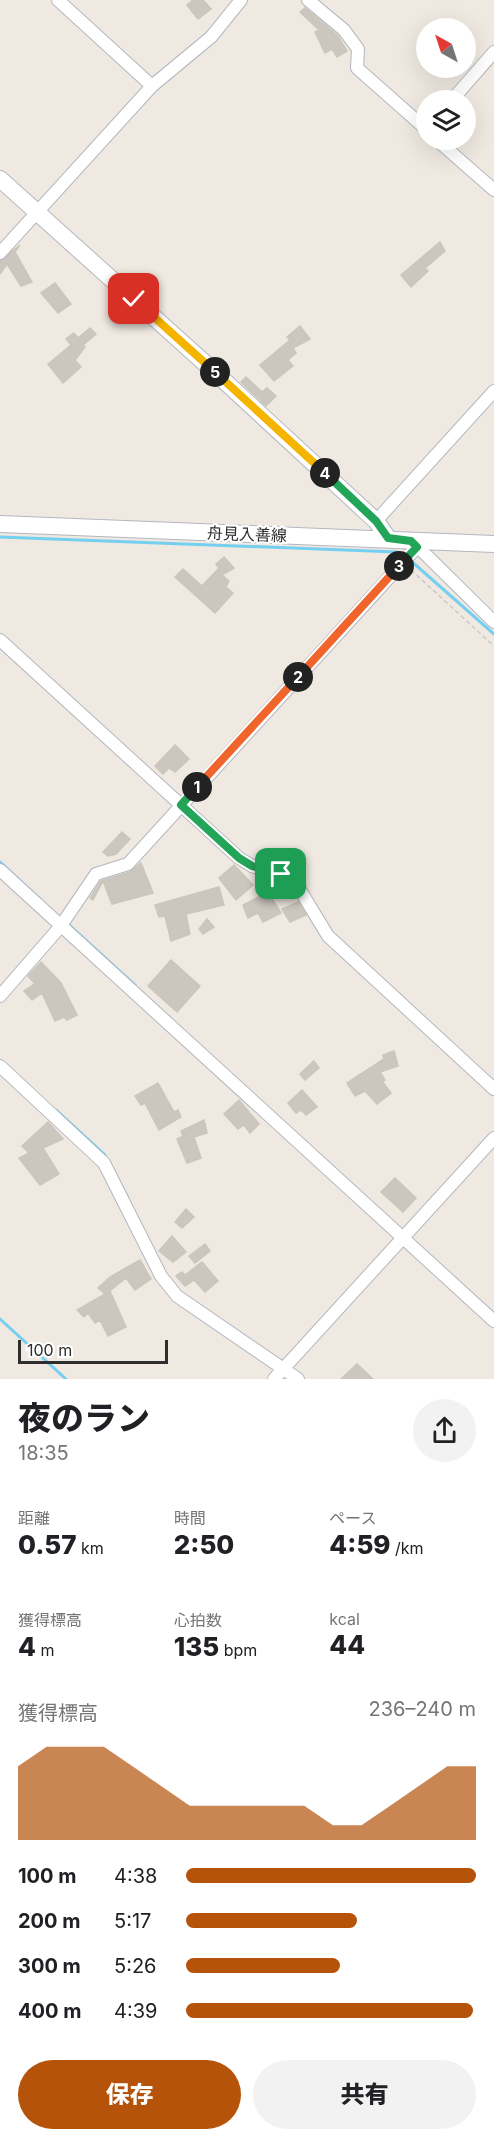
<!DOCTYPE html>
<html lang="ja">
<meta charset="utf-8">
<style>
:root{--surface:#fff;--page:#f2f2f2;--text:#202124;--muted:#757577;--accent:#b45309}
body{margin:0;font-family:Inter,"Noto Sans JP",sans-serif;background:var(--page);color:var(--text);height:100vh;display:flex;flex-direction:column;font-size:22px;white-space:nowrap}
*{box-sizing:border-box;margin:0}
p{font-size:20px;color:var(--muted)}
.icon{flex:none;width:33px;height:33px;fill:none;stroke:currentColor;stroke-width:2;stroke-linecap:round;stroke-linejoin:round}
.map{position:relative;height:1379px;overflow:hidden}
.side{display:flex;flex-direction:column;background:var(--surface);flex:1}
.side>*{flex:none}
.needle{width:39px;rotate:321deg}
.tools{position:absolute;left:416px;top:18px;display:grid;gap:12px}
.tools a{display:grid;place-items:center;width:60px;height:60px;border-radius:50%;background:var(--surface);box-shadow:0 6px 24px #0002;font-size:30px}
.scale{position:absolute;left:18px;bottom:15px;width:150px;box-sizing:border-box;padding-left:6px;border:3px solid #2e2e2e;border-top:0;font-size:16px;line-height:21px;white-space:nowrap;color:#2e2e2e;-webkit-text-stroke:4px #fff;paint-order:stroke}
.pin{position:absolute;display:grid;place-items:center;width:51px;height:51px;color:#fff;margin:-26px;border-radius:12px;box-shadow:0 3px 9px #0006}
.km{position:absolute;width:30px;height:30px;margin:-15px;border-radius:50%;background:#222;color:#fff;font-size:16px;line-height:30px;text-align:center}
.round{display:grid;place-items:center;flex:none;width:63px;height:63px;border-radius:32px;background:var(--page)}
.summary{display:flex;align-items:center;justify-content:space-between;height:102px;padding:0 18px}
h1{font-size:33px;font-weight:800;line-height:45px}
.metrics{display:grid;grid-template-columns:repeat(3,1fr);gap:9px;height:102px;padding:6px 18px}
.metrics div{display:grid;align-content:center}
.metrics b{font-size:26px;font-weight:800}
.metrics small{font-size:16px;font-weight:400}
.metrics p{font-size:16px}
.chart{height:168px;padding:12px 18px}
.chart p{display:flex;justify-content:space-between}
.chart svg{width:100%;height:108px;margin-top:6px;fill:var(--accent);opacity:.7}
.primary-button{display:flex;gap:12px;margin-top:auto;padding:12px 18px}
.primary-button a{flex:1;height:69px;border-radius:36px;background:var(--accent);color:#fff;font-size:24px;font-weight:800;line-height:69px;text-align:center}
.primary-button a+a{background:var(--page);color:var(--text)}
ul{padding:0 18px;list-style:none;font-size:20px}
li{display:grid;grid-template-columns:96px 72px 1fr;align-items:center;height:45px}
li i{height:15px;border-radius:8px;background:var(--accent)}
.map>svg:first-child{display:block}
.lines{fill:none;stroke-linecap:round;stroke-linejoin:round}
.stream{stroke:#75cff0;stroke-width:3}
.building{fill:#cbc7bf;stroke:#cbc5ba;stroke-width:1.5}
.minor-casing{stroke:#b4b7c1;stroke-width:14}
.secondary-casing{stroke:#b4b7c1;stroke-width:18}
.path{stroke:#c9c9c9;stroke-width:1.5;stroke-dasharray:4.5 3;stroke-linecap:butt}
.minor{stroke:#fff;stroke-width:12}
.secondary{stroke:#fff;stroke-width:16}
.split-1-casing{stroke:#fff;stroke-width:12}
.split-2-casing{stroke:#fff;stroke-width:12}
.split-3-casing{stroke:#fff;stroke-width:12}
.split-4-casing{stroke:#fff;stroke-width:12}
.split-5-casing{stroke:#fff;stroke-width:12}
.split-6-casing{stroke:#fff;stroke-width:12}
.split-1{stroke:#22a559;stroke-width:8}
.split-2{stroke:#f0652b;stroke-width:8}
.split-3{stroke:#f0652b;stroke-width:8}
.split-4{stroke:#22a559;stroke-width:8}
.split-5{stroke:#f5b400;stroke-width:8}
.split-6{stroke:#f5b400;stroke-width:8}
.labels{text-anchor:middle;stroke-width:4.5;stroke-linejoin:round;paint-order:stroke}
.street-label{font-size:16px;fill:#2e2e2e;stroke:#fff}
</style>
<div class="map">
<svg width="494" height="1379" viewBox="0 0 494 1379">
<rect width="100%" height="100%" fill="#efe9e1"/>
<g class="lines">
<!-- stream -->
<path class="stream" d="M0,537l397,15 7,5
M410,560l84,74
M0,862l40,37
M67,923l68,62
M56,1110l48,44 23,42
M0,1319l66,60"/>
</g>
<!-- building -->
<path class="building" d="M193,0h10l8,9 -13,10 -11,-14z
M305,8l33,28 9,15 -10,6 -5,-8 -7,4 -10,-21 4,-2 -19,-18z
M440,242l5,9 -20,17 3,3 -17,16 -10,-12z
M20,245l-5,7 17,30 -11,4 -14,-22 -7,10v-13z
M55,283l16,21 -13,9 -17,-20z
M300,326l10,13 -17,9 3,5 -8,7 5,6 -19,15 -14,-16 30,-25 -3,-3z
M90,328l6,6 -13,11 2,2 -10,13 6,7 -18,16 -15,-19 23,-19 -5,-6 8,-6 4,5z
M246,377l16,15 5,-4 9,8 -10,10 -25,-24z
M224,557l10,11 -12,7 7,6 -3,6 7,6 -18,20 -40,-36 8,-8 19,17 17,-18 -3,-4z
M175,745l14,14 -14,13 -6,-4 -6,6 -8,-8z
M122,832l8,7 -14,15 -8,2 -5,-4z
M141,863l12,30 -41,11 -9,-23 -10,19 -3,-2 11,-17 29,-9z
M234,865l19,20 -17,15 -17,-22z
M219,887l5,18 -38,9 4,20 -19,7 -6,-25 -6,1 -4,-12z
M268,892l13,21 -18,9 -5,-9 -10,5 -5,-13z
M298,902l8,13 -16,7 -8,-13z
M207,919l7,8 -11,7 -4,-5z
M171,960l29,26 -23,26 -29,-26z
M41,962l20,21 16,32 -10,5 -3,-3 -9,4 -13,-28 -10,7 -8,-9 11,-7 -7,-8z
M394,1051l4,15 -18,6 5,8 -3,1 9,12 -14,11 -12,-13 -10,5 -8,-13 37,-24 -1,-4z
M314,1061l5,7 -14,12 -5,-6z
M158,1083l16,29 4,-2 3,7 -22,13 -14,-27 -4,2 -6,-9z
M302,1090l15,17 -11,8 -5,-5 -5,3 -8,-10z
M239,1100l20,24 -9,9 -6,-8 -6,4 -14,-15z
M204,1120l3,13 -13,4 7,21 -14,5 -10,-24 6,-3 -2,-5z
M48,1122l15,17 -20,9 16,26 -19,11 -21,-27 10,-5 -7,-7z
M395,1178l21,20 -13,14 -22,-20z
M186,1209l8,8 -12,11 -7,-6z
M172,1236l14,16 -13,10 -14,-11z
M205,1244l5,7 -15,12 -6,-7z
M140,1260l11,19 -16,11 -9,-12 -19,15 3,-2 16,36 -18,9 -8,-16 -5,3 -7,-10 -4,4 -7,-7 28,-16 -7,-6 12,-11z
M202,1262l16,19 -13,11 -11,-12 -9,6 -9,-10 6,-4 3,3z
M357,1364l16,15h-32z"/>
<g class="lines">
<defs>
<path id="minor" d="M58,0l94,86
M308,0l36,30 14,19 -1,19 69,61
M452,100l42,-48
M437,140l57,50
M0,253l152,-167 59,-49 30,-37
M376,521l118,-130
M412,541l82,81
M0,640l239,218 13,8 42,14 34,56 166,153
M0,870l494,451
M0,996l60,-69 36,-53 32,-10 289,-317
M0,1066l104,97 57,113 16,20 121,83
M274,1379l220,-241"/>
<path id="secondary" d="M0,179l207,186 169,156 12,17
M0,524l494,20"/>
</defs>
<!-- minor casing -->
<use href="#minor" class="minor-casing"/>
<!-- secondary casing -->
<use href="#secondary" class="secondary-casing"/>
<!-- path -->
<path class="path" d="M411,570l83,76"/>
<!-- minor -->
<use href="#minor" class="minor"/>
<!-- secondary -->
<use href="#secondary" class="secondary"/>
</g>
<g class="lines">
<defs>
<path id="split-1" d="M197,787l-16,18 58,53 13,8 29,8"/>
<path id="split-2" d="M197,787l101,-110"/>
<path id="split-3" d="M298,677l101,-111"/>
<path id="split-4" d="M325,473l51,48 12,17 23,3 6,6 -18,19"/>
<path id="split-5" d="M215,372l110,101"/>
<path id="split-6" d="M134,299l81,73"/>
</defs>
<!-- split-1 casing -->
<use href="#split-1" class="split-1-casing"/>
<!-- split-2 casing -->
<use href="#split-2" class="split-2-casing"/>
<!-- split-3 casing -->
<use href="#split-3" class="split-3-casing"/>
<!-- split-4 casing -->
<use href="#split-4" class="split-4-casing"/>
<!-- split-5 casing -->
<use href="#split-5" class="split-5-casing"/>
<!-- split-6 casing -->
<use href="#split-6" class="split-6-casing"/>
<!-- split-1 -->
<use href="#split-1" class="split-1"/>
<!-- split-2 -->
<use href="#split-2" class="split-2"/>
<!-- split-3 -->
<use href="#split-3" class="split-3"/>
<!-- split-4 -->
<use href="#split-4" class="split-4"/>
<!-- split-5 -->
<use href="#split-5" class="split-5"/>
<!-- split-6 -->
<use href="#split-6" class="split-6"/>
</g>
<g class="labels">
<!-- street labels -->
<g class="street-label">
<text transform="translate(247 534) rotate(2)" y="6">舟見入善線</text>
</g>
</g>
</svg>
<div class="tools">
<a><svg class="needle" viewBox="-14 -14 28 28"><path d="M0-13l5 13h-10z" fill="#e53935"/><path d="M0 13l5-13h-10z" fill="#757577"/></svg></a>
<a><svg class="icon" aria-label="layers" viewBox="0 0 24 24"><path d="M12 4l9 5-9 5-9-5zM3 14l9 5 9-5"/></svg></a>
</div>
<div class="scale">100 m</div>
<div class="pin" style="left:281px;top:874px;background:#1e9e55"><svg class="icon" aria-label="arrive" viewBox="0 0 24 24"><path d="M6 21V4h12l-3 4 3 4H6"/></svg></div>
<div class="pin" style="left:134px;top:299px;background:#d93025"><svg class="icon" aria-label="check" viewBox="0 0 24 24"><path d="M5 12l5 5 9-10"/></svg></div>
<b class="km" style="left:197px;top:787px">1</b>
<b class="km" style="left:298px;top:677px">2</b>
<b class="km" style="left:399px;top:566px">3</b>
<b class="km" style="left:325px;top:473px">4</b>
<b class="km" style="left:215px;top:372px">5</b>
</div>
<section class="side">
<div class="summary"><div><h1>夜のラン</h1><p>18:35</p></div><a class="round"><svg class="icon" aria-label="share" viewBox="0 0 24 24"><path d="M12 15V3M7 8l5-5 5 5M5 13v7h14v-7"/></svg></a></div>
<div class="metrics">
<div><p>距離</p><b>0.57<small> km</small></b></div>
<div><p>時間</p><b>2:50</b></div>
<div><p>ペース</p><b>4:59<small> /km</small></b></div>
</div>
<div class="metrics">
<div><p>獲得標高</p><b>4<small> m</small></b></div>
<div><p>心拍数</p><b>135<small> bpm</small></b></div>
<div><p>kcal</p><b>44</b></div>
</div>
<div class="chart"><p><span>獲得標高</span>236–240 m</p>
<svg viewBox="0 0 160 44" preserveAspectRatio="none"><path d="M0 44V14L10 6L20 6L30 6L40 14L50 22L60 30L70 30L80 30L90 30L100 30L110 38L120 38L130 30L140 22L150 14L160 14V44z"/></svg>
</div>
<ul>
<li><b>100 m</b>4:38<i style="width:100%"></i></li>
<li><b>200 m</b>5:17<i style="width:59%"></i></li>
<li><b>300 m</b>5:26<i style="width:53%"></i></li>
<li><b>400 m</b>4:39<i style="width:99%"></i></li>
</ul>
<div class="primary-button"><a>保存</a><a>共有</a></div>
</section>
